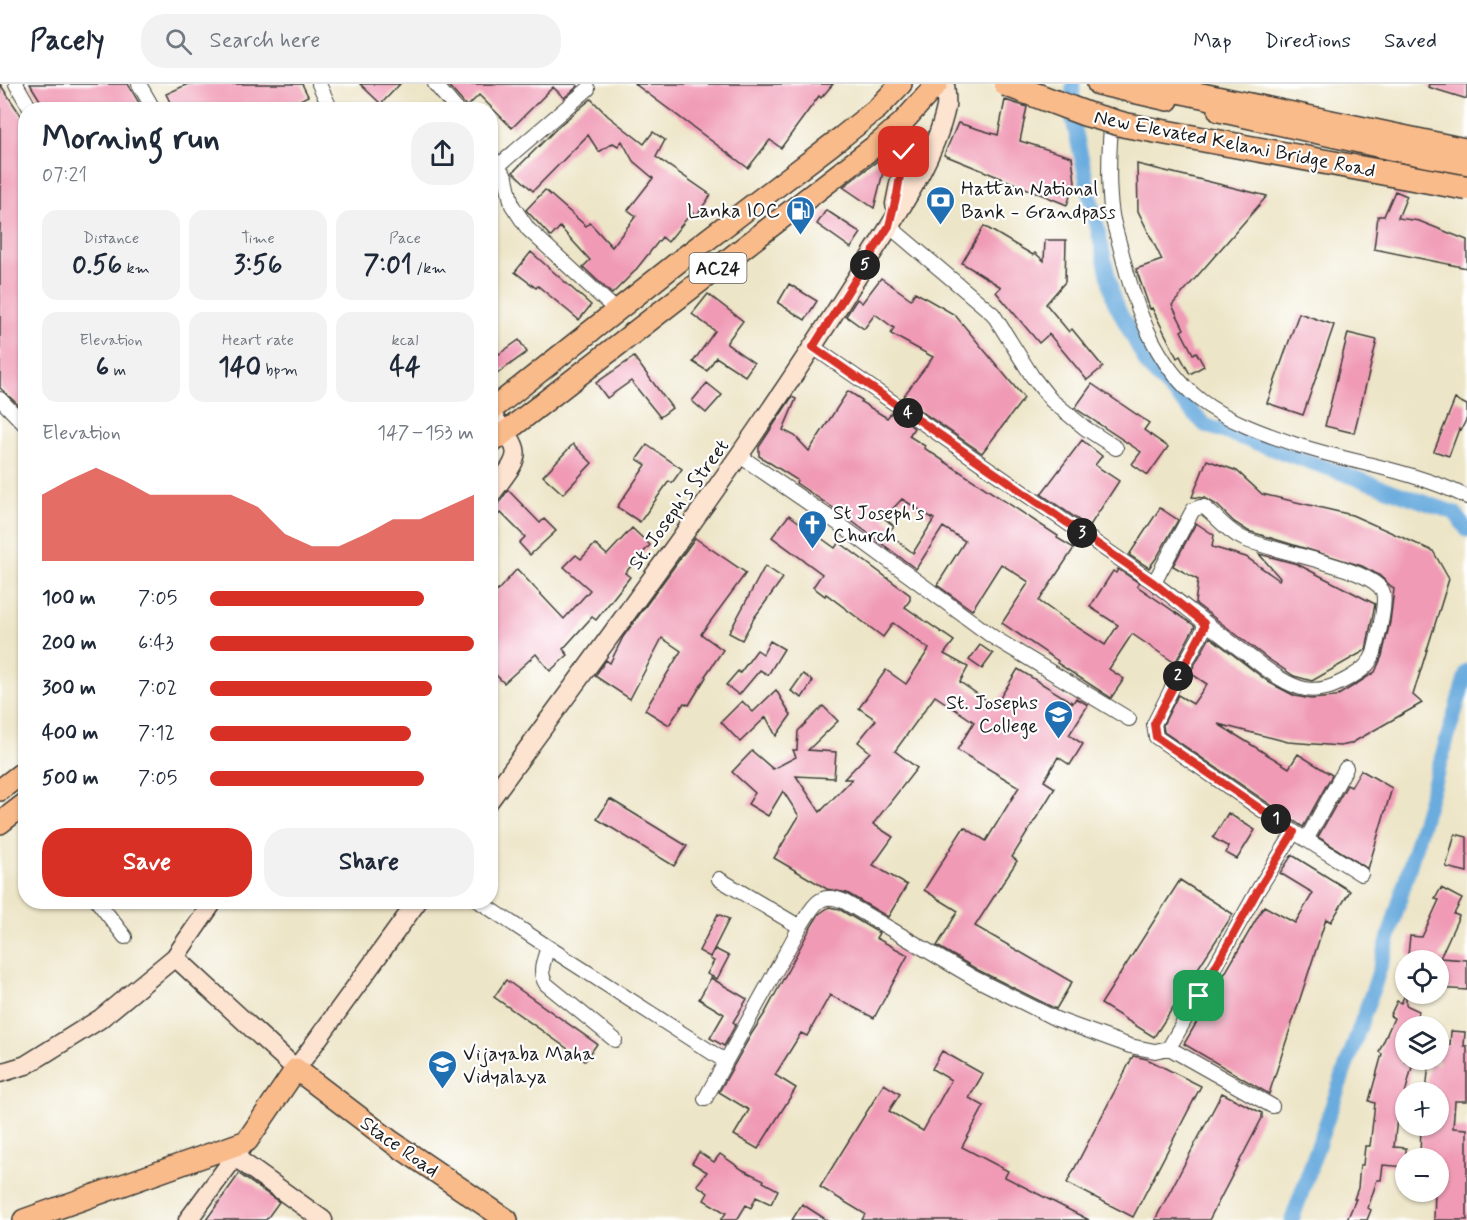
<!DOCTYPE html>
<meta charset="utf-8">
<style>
:root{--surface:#fff;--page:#f2f2f3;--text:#1f2937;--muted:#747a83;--line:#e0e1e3;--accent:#d93025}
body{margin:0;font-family:Mynerve,sans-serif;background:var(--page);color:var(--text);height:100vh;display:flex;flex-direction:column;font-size:22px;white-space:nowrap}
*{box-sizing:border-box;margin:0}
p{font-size:20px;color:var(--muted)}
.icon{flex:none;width:33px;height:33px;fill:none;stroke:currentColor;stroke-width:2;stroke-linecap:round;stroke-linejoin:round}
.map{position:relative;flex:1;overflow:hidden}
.sheet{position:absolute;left:18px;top:18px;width:480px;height:807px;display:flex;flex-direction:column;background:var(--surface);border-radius:24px;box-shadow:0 2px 4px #0004}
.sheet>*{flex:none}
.controls{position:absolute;left:1395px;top:866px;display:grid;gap:12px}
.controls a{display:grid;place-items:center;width:54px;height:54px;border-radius:50%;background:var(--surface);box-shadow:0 2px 4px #0004;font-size:30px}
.pin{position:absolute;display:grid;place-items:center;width:51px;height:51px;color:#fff;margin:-26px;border-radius:12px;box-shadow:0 3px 9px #0006}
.km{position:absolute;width:30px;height:30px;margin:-15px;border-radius:50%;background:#222;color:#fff;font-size:16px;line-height:30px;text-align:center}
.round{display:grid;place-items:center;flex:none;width:63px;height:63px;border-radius:24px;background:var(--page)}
.overview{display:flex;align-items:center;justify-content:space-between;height:102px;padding:0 24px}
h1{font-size:33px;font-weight:800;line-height:45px}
.figures{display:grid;grid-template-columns:repeat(3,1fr);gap:9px;height:102px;padding:6px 24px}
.figures div{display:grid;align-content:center;border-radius:15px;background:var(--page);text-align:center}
.figures b{font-size:26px;font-weight:800}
.figures small{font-size:16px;font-weight:400}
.figures p{font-size:16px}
.chart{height:168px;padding:12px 24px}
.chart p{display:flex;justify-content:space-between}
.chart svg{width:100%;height:108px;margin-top:6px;fill:var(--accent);opacity:.7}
.cta{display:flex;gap:12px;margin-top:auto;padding:12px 24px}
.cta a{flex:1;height:69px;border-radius:24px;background:var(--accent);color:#fff;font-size:24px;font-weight:800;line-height:69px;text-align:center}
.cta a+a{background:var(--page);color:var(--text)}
ul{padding:0 24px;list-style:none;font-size:20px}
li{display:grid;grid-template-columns:96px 72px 1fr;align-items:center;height:45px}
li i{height:15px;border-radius:8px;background:var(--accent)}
header{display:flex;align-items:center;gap:36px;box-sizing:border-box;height:84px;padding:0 30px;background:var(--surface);border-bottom:2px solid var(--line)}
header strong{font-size:28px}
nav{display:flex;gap:33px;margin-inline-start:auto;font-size:21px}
.search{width:420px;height:54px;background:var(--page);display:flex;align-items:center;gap:15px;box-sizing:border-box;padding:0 21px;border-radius:24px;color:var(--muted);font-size:22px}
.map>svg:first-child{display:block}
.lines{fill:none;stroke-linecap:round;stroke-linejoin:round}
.canal{stroke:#6aacde;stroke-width:15}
.building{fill:#f09ab5;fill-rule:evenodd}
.street-casing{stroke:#3b3a36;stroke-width:16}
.secondary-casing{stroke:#3b3a36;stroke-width:21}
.primary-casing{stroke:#3b3a36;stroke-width:24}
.highway-casing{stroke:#3b3a36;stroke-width:27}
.street{stroke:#fff;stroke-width:14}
.secondary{stroke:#fde4d1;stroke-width:18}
.primary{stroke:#fabb8b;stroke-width:21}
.highway{stroke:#fabb8b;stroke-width:24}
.highway-bridge-casing{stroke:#3b3a36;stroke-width:27;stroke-linecap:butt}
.highway-bridge{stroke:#fabb8b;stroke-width:24}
.route-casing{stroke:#fff;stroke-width:12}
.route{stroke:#d93025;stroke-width:8}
.labels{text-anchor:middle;stroke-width:4.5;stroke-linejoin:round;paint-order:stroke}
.shield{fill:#fff;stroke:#606060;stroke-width:1.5}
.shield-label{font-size:18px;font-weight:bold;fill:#1c1c1c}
.street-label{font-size:20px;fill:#1c1c1c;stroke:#fff}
.poi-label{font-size:20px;fill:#1c1c1c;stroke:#fff;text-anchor:start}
</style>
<header>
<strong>Pacely</strong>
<div class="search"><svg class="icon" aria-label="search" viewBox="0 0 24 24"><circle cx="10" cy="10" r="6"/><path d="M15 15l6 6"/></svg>Search here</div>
<nav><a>Map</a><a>Directions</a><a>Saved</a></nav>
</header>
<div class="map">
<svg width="1467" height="1136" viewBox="0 0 1467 1136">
<rect width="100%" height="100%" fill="#fff"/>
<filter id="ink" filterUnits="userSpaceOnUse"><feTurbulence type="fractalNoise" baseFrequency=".0167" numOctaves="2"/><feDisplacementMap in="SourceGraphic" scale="12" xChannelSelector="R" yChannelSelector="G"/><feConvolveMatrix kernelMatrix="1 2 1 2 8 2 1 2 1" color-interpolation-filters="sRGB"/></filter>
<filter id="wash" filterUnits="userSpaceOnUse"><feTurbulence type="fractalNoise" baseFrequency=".008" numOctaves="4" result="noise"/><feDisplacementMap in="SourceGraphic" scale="24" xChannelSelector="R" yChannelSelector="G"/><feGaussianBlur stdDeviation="1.35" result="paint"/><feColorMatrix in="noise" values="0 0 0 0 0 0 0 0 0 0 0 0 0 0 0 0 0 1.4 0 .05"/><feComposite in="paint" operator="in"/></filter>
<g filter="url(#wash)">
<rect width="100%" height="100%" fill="#ede5c7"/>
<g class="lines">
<!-- canal -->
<path class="canal" d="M1073,0l-1,32 42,185 35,67 56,57 250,88 12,17
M1292,1136l84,-239 91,-310"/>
</g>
<g id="blocks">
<!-- building -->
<path class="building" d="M0,0l26,39v289l-26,-24z
M30,0h98l15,26h-97z
M188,0h114l6,12 -27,14h-107l-8,-16z
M360,0h40l-19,20z
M447,0h129l2,2 -14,12 -11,-11 -41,41 -33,-33 -12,12z
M635,0h198l-12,14 -2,-2 -38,52 -11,-8 -22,28z
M1429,0h38v15l-39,-12z
M591,15l17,17 36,28 9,-12 12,8 -9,17 55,38 -15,21 -4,-4 -24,30 -6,-5 -28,35 -22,22 -29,-27 7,-7 -30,-33 -9,10 -25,-27 19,-20 41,36 4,-3 22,24 24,-31 -8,-6 25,-32 -20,-17 -11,-20 -4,5 -5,-3 -14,9 -11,-17 -55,56 -20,-19 47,-47z
M1005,16l22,7 -7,34 52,16 3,25 -8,23 -123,-50 14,-32 40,12z
M888,69l-14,55 -31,-21z
M1137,80l130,32 -95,109 12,24 -3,2 12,23 3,-2 8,14 -14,8 -10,-18 -3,2 -25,-50 -2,1 -14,-40 26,-9 -24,-49z
M1395,107l12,5 -9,22 21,3 48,19v28l-93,-19 4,-33h6z
M826,126l35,23 -10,15 -34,-24z
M984,142l49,29 2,-2 9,8 1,-21h21l-1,42 -19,22 23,28 3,-3 31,38 -16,13 -38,-46 -10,9 -43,-51 5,-5 -39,-24z
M531,168l60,53 -12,15 -41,-34 -2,2 -21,-16z
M881,194l30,21 4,-7 40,23 69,83 -42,55 -80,-55 31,-41 -42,-23 3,-6 -19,-14 -11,15 -18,-13 11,-17 5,4z
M789,200l28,17 -12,19 -27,-17z
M708,210l35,27 -16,21v2l27,19 -9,13 -29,-19 -9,14 -14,-9 22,-31 -23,-17z
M1299,229l35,12 -31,90 -36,-12z
M1348,249l29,7 -23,93 -29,-7z
M519,256l8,12 -37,27v-37l9,12z
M634,273l38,51 -12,9 -29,-36 -24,17 -11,-15z
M707,299l15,12 -16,18 -14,-12z
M1092,300l57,39 -5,7 24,17 -20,28 -16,-11 9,-12 -66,-44z
M848,307l14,9 -1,2 26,16 5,-6 22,16 -5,8 16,10 -1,2 134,88 -1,2 17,10 -35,53 27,19 39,25 13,-20 -28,-18 23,-36 3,2 2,-4 21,14 -2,3 58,40 -20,37 -43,-29 -23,35 15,10 -13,19 -54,-35 1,-2 -56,-38 27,-41 -28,-18 -29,46 -35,-25 28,-44 -22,-14 -27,42 -75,-56 -45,-30 1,-3 -38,-24v-9l33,-50 4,2 -13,31 12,6 14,15zM902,415l32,20 -21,34 -26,-20 7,-7 -10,-8z
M1455,315l12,6v13l-6,12 -2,-1 -10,27 -15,-5z
M1082,356l20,16 -7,9 24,16 -30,46 -48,-33z
M573,360l19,19 -29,31 -20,-18z
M647,361l35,24 -10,14 -3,-2 -29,41 -23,-15 29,-42 -9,-6z
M1207,376l30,11 25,23 90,21 81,36 16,28 -36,116 9,8 -72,41 -10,2 -52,-4 -70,-18 71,44 9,-14 34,21 -29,52 -139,-95 -1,-7 15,-30 15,9 14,-20 -17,-11 20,-36 60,46 25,13 16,3 24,-2 23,-14 17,-11 7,-16 8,-34 4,-33 -15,-14 -17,-9 -114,-35 -14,-9 -17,-17 -12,-7 -13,-1z
M508,406l32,33 4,-4 12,12 -26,24 -11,-12 6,-6 -24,-24 -2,1 -8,-7 8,-4z
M1160,424l18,12 -21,37 -8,11 -20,-13z
M789,431l46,33 4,-6 71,53v5l-5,7 49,34 -10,13 24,13 -8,15 35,24 23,-37 55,34 3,-5 12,7 -19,30 14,9 -13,21 -12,-8 -14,24 11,7 -43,69 5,4 -42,65 97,56 -16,27 -78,-39 -41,-24 21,-35 -34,-21 40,-63 22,14 33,-54 -62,-37 17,-28 -39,-26 -40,55 22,17 -44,56 20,13 -20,28 34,20 -19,32 -41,-24 -20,-4 -53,-31 25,-42 -16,-25 -15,25 -20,-12 7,-11 -23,-21 20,-21 21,18 23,-12 -3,-7h4l1,-19 25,-25 15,15 -30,29 28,2 -2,26 -38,-2 24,36 32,-33h-8l26,-27 -12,-10 18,-22 -17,-12 27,-38 20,14 23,-35 -36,-26 -10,14 -57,-43 -1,2 -12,-9 9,-13 -50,-37z
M1196,439l18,12 -2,12 34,10 33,23 1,-2 -21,-24 38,10 78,40 -9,46 -54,31 -18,-5 -27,-18 -72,-55 3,-23 -25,-14z
M632,444l18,17 -25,28 5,4 -34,43 -4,-3 -29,32 5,6 -18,16 -14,-17 -32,29 -14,-14v-70l27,-30 47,50 26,-29 -26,-23 12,-12 5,4 14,-15 12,11z
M695,454l51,35 -45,61 22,16 -18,26 1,1 -17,28 -5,-2 -15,22 -24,-15 36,-59 -19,-13 -32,61 -35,-23 11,-16 4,3 13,-26z
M765,482l18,12 -29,40 -12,22 -13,-7z
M770,557l14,8 -16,26 -8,-5 -21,25 -13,-10 12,-14 2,2 17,-23 6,4z
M980,561l13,9 -11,15 -13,-9z
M803,590l10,7 -11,17 -11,-7z
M776,606l15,25 -15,21 -10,-19 -26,25 -19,-20 21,-21 11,11z
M1361,686l31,18 -24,81 -50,-32 29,-52 4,2z
M610,715l77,47 -13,20 -77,-47z
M1228,729l27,17 -18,29 -11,-6 3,-6 -16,-9z
M1455,750l12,3v35l-21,-5z
M1292,771l58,36 -19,31 -5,-3 -57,175 -85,-50 80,-138 31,17 18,-30 -33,-20z
M1180,796l53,34 -79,123 -53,-33z
M1441,804l21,11 -8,15 5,2 -19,42 27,2v30l-29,-2v-28h-19l-11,-5 2,-19 12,1 17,-37 -4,-1z
M829,823l10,2 40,24 -3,5 32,17 -34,63 -44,-23 -23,41 -6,-3 -26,42 21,13 -38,61 -24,-14 15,-25 -30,-18 33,-59 13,-20 46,-86 8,-13z
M718,830l11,5 -19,38 -11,-6z
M715,865l14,7 -12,23 -10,-5 7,-13 -4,-2z
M711,894l36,21 -14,23 3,2 -12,22 -14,-8 14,-24 -25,-15z
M506,896l91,64 -12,17 -91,-64z
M1406,909v12l13,6 -7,15 -6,-3 -1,39 8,1 -12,46 -3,-1 -4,39 12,1v19l-23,-2 -2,15h-4l-9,28 3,2 -4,10h-20l9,-21h-2l4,-11 2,-23h3l2,-19h5l5,-43 -6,-2 13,-47 -3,-2 15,-34 -4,-2 7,-15 4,2z
M1451,947l14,1 -1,14h3v55h-12l-2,27 14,1v91h-33l1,-29h3v-33h-18l1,-33h17v-33h-12l3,-29 9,1v-20l12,1z
M942,967l41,23 -14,24 15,8 -22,41 46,24 -3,6 84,43h-227l3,-6 -45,-27 64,-103 16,10 -11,17 34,20 28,-51 -19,-11z
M1133,972l14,3 54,27 -68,131 -66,-34z
M1222,1009l40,20v5l-53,102h-54z
M699,1068l15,10 6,-8 23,16 21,10 -1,2 15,8 -7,14 -15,-7 -5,11 -5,-3 -9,15h-16l5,-7 -22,-13 4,-7 -11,-8 10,-13 -15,-9z
M239,1090l40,28 -13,18h-60z
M802,1120l25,16h-35z"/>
</g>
</g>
<g filter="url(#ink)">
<use href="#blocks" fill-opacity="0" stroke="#3b3a36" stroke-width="1.5"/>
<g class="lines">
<defs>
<path id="street" d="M16,0l15,26
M139,0l15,26
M319,0l12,26
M435,0l22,26
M1112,31c-3,32 -5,67 0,100 2,11 6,23 9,35 13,54 33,114 79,150 26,20 62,33 94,44 57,19 119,26 173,53
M490,70l16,24 6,27 16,24 89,82
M490,89l98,-84
M889,142l104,88 39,62 19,24 34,28 31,20
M813,263l341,236c32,24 63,49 95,73 16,12 36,29 56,33 16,3 30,-3 44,-11 11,-6 21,-13 25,-25 3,-13 14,-53 8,-63 -14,-23 -111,-39 -138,-51 -16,-7 -26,-21 -40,-32h-4l-7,3 -39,73
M0,315l26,27
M740,372l99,68 154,113 136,82
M1204,539v6l-25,45 -25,50 2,13 138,95 67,42
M1306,756l40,-72
M719,795l81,48
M98,818l27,35
M480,818l68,45 177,114
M548,863c-4,13 -10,25 -2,37l69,56
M1169,964l89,-158 36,-58
M705,1015l95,-172c12,-18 18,-37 43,-26l131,77 82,41 74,27 25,5 14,-3 103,58"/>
<path id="secondary" d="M895,120l8,-40 -1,-41
M490,330c38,42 30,40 0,82
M490,716c125,-171 253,-341 366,-521 30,-48 79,-117 90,-172 1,-8 0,-15 -1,-23
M175,873l121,112 121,-167
M0,989l26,-8 74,-46 75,-62 38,-55
M235,1073l88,63
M188,1136l54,-73"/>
<path id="primary" d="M1098,0l70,16
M1219,27l248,55
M490,327l192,-152 161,-123 35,-28 23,-24
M490,360l390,-302 22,-19 35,-39
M0,706l26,-20
M0,739l26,-20
M24,1136l223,-79 49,-72 96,73 115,78"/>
<path id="highway" d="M1147,0l320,67"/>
</defs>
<!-- street casing -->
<use href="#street" class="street-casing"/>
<!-- secondary casing -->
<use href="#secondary" class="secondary-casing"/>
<!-- primary casing -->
<use href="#primary" class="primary-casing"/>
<!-- highway casing -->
<use href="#highway" class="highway-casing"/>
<!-- street -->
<use href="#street" class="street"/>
<!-- secondary -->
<use href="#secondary" class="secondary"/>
<!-- primary -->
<use href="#primary" class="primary"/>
<!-- highway -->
<use href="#highway" class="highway"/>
<defs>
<path id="highway-bridge" d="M1006,0l80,30 39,11 342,63"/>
</defs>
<!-- highway-bridge casing -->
<use href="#highway-bridge" class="highway-bridge-casing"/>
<!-- highway-bridge -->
<use href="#highway-bridge" class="highway-bridge"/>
</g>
</g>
<g class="lines" filter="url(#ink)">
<defs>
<path id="route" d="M904,68l-7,42 -8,32 -76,121 341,236 50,40v5l-50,96 2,13 138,95 -36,58 -59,106"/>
</defs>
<!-- route casing -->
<use href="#route" class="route-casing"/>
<!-- route -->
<use href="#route" class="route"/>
</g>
<!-- icons -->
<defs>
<symbol id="bank-pin" viewBox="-11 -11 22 30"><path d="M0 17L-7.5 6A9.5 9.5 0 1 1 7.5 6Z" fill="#1f6fb2" stroke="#fff"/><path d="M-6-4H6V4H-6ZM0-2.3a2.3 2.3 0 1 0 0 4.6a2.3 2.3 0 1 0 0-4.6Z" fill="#fff"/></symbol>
<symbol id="fuel-pin" viewBox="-11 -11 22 30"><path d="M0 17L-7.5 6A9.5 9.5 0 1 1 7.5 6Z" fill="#1f6fb2" stroke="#fff"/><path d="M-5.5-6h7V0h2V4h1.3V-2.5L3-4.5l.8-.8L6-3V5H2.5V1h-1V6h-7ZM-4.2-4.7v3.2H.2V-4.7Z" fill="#fff"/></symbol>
<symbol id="church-pin" viewBox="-11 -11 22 30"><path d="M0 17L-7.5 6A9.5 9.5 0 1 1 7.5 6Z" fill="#1f6fb2" stroke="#fff"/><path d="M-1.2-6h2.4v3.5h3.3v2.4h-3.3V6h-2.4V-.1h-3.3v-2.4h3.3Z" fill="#fff"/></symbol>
<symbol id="school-pin" viewBox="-11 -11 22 30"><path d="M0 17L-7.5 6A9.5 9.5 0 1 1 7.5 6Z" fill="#1f6fb2" stroke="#fff"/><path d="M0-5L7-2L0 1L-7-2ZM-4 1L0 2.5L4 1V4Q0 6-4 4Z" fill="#fff"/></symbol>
</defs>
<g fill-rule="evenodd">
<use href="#bank-pin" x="924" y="100" width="33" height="45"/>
<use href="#fuel-pin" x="784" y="110" width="33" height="45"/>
<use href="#church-pin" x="796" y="424" width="33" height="45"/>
<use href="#school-pin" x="1042" y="614" width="33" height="45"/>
<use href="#school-pin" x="426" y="964" width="33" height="45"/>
</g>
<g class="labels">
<!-- shield labels -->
<rect class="shield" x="689.5" y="169" width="57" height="30" rx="4.5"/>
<g class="shield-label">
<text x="718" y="190">AC24</text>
</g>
<!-- street labels -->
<g class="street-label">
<text transform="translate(1235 59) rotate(11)" y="7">New Elevated Kelani Bridge Road</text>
<text transform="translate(678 420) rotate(-54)" y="7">St. Joseph's Street</text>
<text transform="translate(400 1062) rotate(35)" y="7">Stace Road</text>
</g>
<!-- poi labels -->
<g class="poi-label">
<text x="961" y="111">Hattan National<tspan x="961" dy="23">Bank - Grandpass</tspan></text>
<text x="780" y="133" text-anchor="end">Lanka IOC</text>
<text x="833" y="435">St Joseph's<tspan x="833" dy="23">Church</tspan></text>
<text x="1038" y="625" text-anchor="end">St. Josephs<tspan x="1038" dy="23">College</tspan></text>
<text x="463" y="976">Vijayaba Maha<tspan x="463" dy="23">Vidyalaya</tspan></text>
</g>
</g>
</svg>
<div class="controls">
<a><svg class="icon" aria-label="locate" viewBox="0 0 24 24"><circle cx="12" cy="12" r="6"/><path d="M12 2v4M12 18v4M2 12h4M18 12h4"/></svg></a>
<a><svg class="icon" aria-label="layers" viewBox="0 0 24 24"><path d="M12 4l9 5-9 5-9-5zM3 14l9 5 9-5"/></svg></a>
<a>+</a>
<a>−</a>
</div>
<div class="pin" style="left:1199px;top:912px;background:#1e9e55"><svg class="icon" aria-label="arrive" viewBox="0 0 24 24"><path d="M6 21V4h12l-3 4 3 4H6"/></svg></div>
<div class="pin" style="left:904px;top:68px;background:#d93025"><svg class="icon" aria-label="check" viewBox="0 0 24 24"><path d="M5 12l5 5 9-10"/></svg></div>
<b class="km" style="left:1276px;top:735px">1</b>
<b class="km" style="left:1178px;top:592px">2</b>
<b class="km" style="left:1082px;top:449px">3</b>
<b class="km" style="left:908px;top:329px">4</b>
<b class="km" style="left:865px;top:181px">5</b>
<section class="sheet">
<div class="overview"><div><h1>Morning run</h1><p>07:21</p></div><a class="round"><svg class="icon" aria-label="share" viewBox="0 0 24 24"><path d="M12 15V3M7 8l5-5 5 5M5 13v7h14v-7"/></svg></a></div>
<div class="figures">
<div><p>Distance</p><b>0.56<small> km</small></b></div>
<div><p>Time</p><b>3:56</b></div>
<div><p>Pace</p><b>7:01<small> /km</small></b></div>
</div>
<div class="figures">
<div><p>Elevation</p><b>6<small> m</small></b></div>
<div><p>Heart rate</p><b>140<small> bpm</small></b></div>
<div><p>kcal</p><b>44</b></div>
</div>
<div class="chart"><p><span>Elevation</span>147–153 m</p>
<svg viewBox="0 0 160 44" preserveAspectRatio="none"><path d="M0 44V17L10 11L20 6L30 11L40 17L50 17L60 17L70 17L80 22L90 33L100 38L110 38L120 33L130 27L140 27L150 22L160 17V44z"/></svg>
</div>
<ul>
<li><b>100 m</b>7:05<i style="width:81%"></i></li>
<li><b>200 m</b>6:43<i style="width:100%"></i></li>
<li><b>300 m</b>7:02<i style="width:84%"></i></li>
<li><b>400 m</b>7:12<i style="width:76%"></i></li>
<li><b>500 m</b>7:05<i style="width:81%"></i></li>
</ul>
<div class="cta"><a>Save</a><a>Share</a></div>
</section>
</div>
